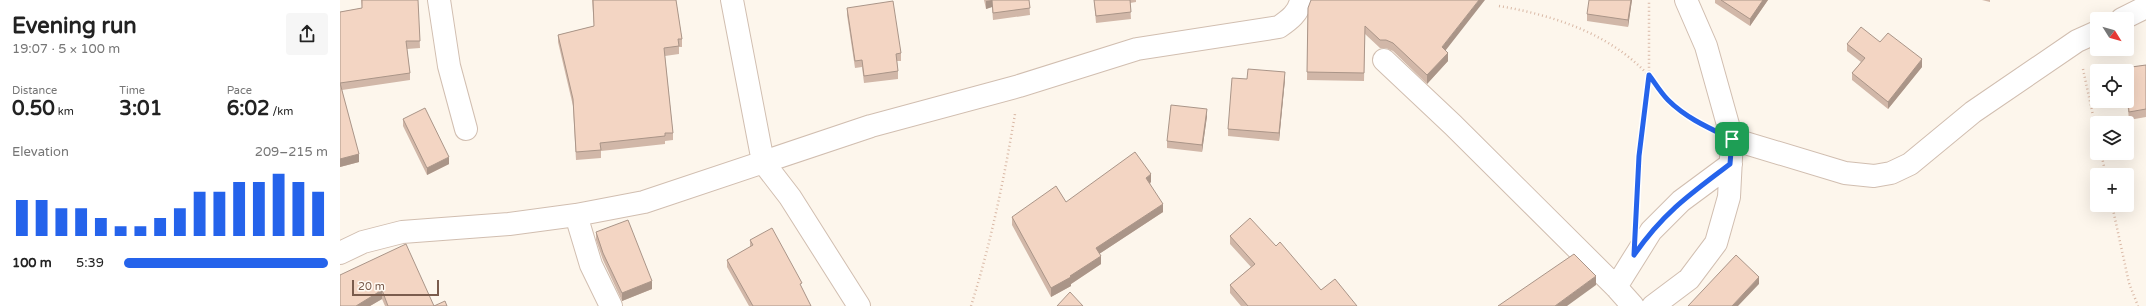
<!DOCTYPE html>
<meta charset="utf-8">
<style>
:root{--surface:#fff;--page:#f6f6f6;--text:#222;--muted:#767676;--accent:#2563eb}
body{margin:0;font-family:"Varela Round",sans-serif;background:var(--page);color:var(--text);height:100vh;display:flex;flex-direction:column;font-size:15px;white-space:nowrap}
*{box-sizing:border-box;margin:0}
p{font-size:13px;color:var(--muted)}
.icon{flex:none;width:22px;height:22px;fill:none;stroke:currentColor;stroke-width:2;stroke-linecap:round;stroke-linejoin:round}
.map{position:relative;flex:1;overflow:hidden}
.panel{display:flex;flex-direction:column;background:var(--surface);width:340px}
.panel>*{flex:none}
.needle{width:26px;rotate:127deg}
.fabs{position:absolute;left:1750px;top:12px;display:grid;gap:8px}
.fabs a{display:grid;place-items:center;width:44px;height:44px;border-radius:4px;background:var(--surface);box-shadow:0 4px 16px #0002;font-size:20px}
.scale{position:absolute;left:12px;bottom:10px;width:87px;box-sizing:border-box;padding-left:4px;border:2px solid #7a5c4d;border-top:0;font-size:11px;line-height:14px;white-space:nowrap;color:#7a5c4d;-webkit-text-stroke:3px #fffaf3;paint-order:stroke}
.pin{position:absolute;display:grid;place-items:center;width:34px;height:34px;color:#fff;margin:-17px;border-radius:8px;box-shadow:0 2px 6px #0006}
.round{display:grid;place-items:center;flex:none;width:42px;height:42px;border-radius:4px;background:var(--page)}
.overview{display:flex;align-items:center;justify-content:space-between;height:68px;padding:0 12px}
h1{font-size:22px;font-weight:800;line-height:30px}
.stats{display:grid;grid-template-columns:repeat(3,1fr);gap:6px;height:68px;padding:4px 12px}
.stats div{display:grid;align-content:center}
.stats b{font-size:20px;font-weight:800}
.stats small{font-size:11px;font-weight:400}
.stats p{font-size:11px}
.chart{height:112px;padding:8px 12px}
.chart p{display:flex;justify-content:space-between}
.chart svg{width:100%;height:72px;margin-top:4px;stroke:var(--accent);stroke-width:6}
ul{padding:0 12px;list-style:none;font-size:13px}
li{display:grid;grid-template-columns:64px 48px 1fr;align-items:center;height:30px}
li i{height:10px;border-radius:5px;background:var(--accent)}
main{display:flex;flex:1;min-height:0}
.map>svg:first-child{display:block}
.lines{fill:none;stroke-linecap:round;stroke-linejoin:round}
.minor-casing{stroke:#d1beb0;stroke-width:24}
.path{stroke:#d9b8a5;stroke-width:2.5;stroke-dasharray:1 3;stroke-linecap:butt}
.minor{stroke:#fff;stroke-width:22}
.wall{fill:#d1b7a8}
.shaded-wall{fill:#aa9588}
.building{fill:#f3d5c3;stroke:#aa9588}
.route-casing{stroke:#fff;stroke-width:8}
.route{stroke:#2563eb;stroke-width:5}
</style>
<main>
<section class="panel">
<div class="overview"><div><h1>Evening run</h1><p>19:07 · 5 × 100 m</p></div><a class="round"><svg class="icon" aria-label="share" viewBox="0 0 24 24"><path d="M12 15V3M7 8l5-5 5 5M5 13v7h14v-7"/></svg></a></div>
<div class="stats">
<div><p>Distance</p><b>0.50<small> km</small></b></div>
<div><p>Time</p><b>3:01</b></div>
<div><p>Pace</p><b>6:02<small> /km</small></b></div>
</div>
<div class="chart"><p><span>Elevation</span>209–215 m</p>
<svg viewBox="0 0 160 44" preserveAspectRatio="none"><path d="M5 44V22M15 44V22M25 44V27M35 44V27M45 44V33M55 44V38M65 44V38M75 44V33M85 44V27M95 44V17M105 44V17M115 44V11M125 44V11M135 44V6M145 44V11M155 44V17"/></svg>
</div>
<ul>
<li><b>100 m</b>5:39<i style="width:100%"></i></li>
</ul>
</section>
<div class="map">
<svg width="1806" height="306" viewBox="0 0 1806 306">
<rect width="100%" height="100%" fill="#fdf6ec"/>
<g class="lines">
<defs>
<path id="minor" d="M99,0l10,66 17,63
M392,0l31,162 27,35 69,109
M1782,19l24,-12
M1044,60l69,65 163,162 17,19
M1392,139l113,34 29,3 17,-3 19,-9 63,-52 104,-71 20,-9
M236,215l15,50 20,41
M0,253l23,-11 39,-10 107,-8 67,-9 68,-13 227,-76 148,-40 118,-37 142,-22c10,-7 20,-14 22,-27
M1276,287l35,-56 30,-30 50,-37
M1313,306l36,-27 27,-36 13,-46 3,-58 -26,-93 -20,-46"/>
</defs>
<!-- minor casing -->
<use href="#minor" class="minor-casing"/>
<!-- path -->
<path class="path" d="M1159,6c54,9 112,28 150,70 7,7 11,17 19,24 9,9 21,16 32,24
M1743,69l14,65
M1761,153l5,22
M1772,205l17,78 9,23
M1297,207l2,-51 10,-81v-75
M631,306c20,-63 33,-127 44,-192"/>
<!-- minor -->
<use href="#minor" class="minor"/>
</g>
<!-- wall -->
<path class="wall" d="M21,0h57l2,48 -13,1 3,24v7l-68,10 17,72 -19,5v-155l22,-4z
M252,0h84l6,39v8h-3v7l-14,2 8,77v7l-8,1v3l-64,7v7l-25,2 -3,-54 -15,-64v-7l36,-9z
M644,0h45l1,15 -37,5 -1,-13 -6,2z
M754,0h42v2l-6,1 1,16 -35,4z
M1292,0l-4,27 -41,-6v-7z
M1375,0h53l-18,26 -35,-23z
M1642,0h8v2z
M507,8l54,45v8h-4l1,10v8l-34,4 -2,-16 -7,1 -8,-53z
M968,8l138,43 2,10 -21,23 -34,-33 -7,-3h-6l-15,-14 -1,47 -57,-1z
M1540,42l42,25 -34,42 -36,-29v-7l9,-11 -14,-11v-7z
M1806,65v52l-17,3 -2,-20v-29h-3v-3z
M907,79h38l-6,62 -51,-5v-7z
M867,116l-5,36 -35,-4v-7z
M63,119l46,45 -22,11 -24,-49z
M811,182l-1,2 13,28 -64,42 2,10 -30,20v2l-20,11 -39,-72v-8z
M256,232l56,57 -30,12 -19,-41 -7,-20z
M890,236l46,10 45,44 36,16h-116l-11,-13v-8l21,-18 -21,-23z
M410,240l52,48 9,18h-62l-22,-39v-7l23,-13z
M0,275l94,31h13h-62l-3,-7 -12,7h-30z"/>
<!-- shaded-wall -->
<path class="shaded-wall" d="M652,0v7l-6,2v-8z
M1139,0h6l-43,55v-8z
M1291,0h1l-4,27v-7z
M1423,0h5l-18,26v-7z
M1108,53v8l-21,23v-9z
M1582,59v8l-34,42v-7z
M945,72v7l-6,62v-8z
M867,109v7l-5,36v-7z
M19,154v8l-19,5v-8z
M109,157v7l-22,11v-7z
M811,174v8l-5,4v-8z
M823,204v8l-67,44v-8z
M761,256v8l-30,20v2l-20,11v-9z
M1256,276v9l-29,21h-12z
M1419,277v7l-21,22h-6z
M312,281v8l-30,12v-8z
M42,290v9l-12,7h-14z"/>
<!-- building -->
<path class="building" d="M22,0h56l2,41h-14l4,32 -70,10 19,71 -19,5v-147l22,-4z
M253,0h83l6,39h-4l1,7 -15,2 9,85h-8v3l-65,7 1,7 -25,2 -3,-53 -15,-64 36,-9z
M652,0h37l1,8 -37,5z
M754,0h36l1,12 -35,4z
M971,0h168l-37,47 6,6 -21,22 -34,-32 -7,-3h-6l-15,-14 -1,47 -57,-1 1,-64z
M1249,0h42l-3,20 -41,-6z
M1381,0h42l-13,19z
M553,1l8,52 -5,1 2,17 -34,5 -2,-16 -7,1 -8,-53z
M1521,27l19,15 8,-9 34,26 -34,43 -36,-29 13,-15 -18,-14z
M1806,65v44l-17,3 -2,-20v-21h-3v-3z
M908,69l37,3 -6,61 -51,-4 4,-51 15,1z
M831,105l36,4 -5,36 -35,-4z
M85,108l24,49 -22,11 -24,-49z
M795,152l16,22 -5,4 17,26 -67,44 5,8 -31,20 1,1 -20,11 -39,-71 44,-31 10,16z
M910,218l26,28 4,-4 41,48 14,-11 22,27h-109l-18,-21 25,-21 -25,-28z
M288,220l24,61 -30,12 -19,-40 -7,-21z
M432,228l30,55 -2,1 11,22h-58l-26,-46 26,-15 -3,-5z
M66,244l28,62 11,-5 2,5h-59l-6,-16 -26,16h-16v-31z
M1234,254l22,22 -41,30h-57z
M1396,255l23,22 -27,29h-44z
M730,292l13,14h-26z"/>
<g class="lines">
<defs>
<path id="route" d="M1309,75c6,8 12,18 19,25 18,18 41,28 64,39l-2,25c-40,30 -67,49 -96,91l5,-99z"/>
</defs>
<!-- route casing -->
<use href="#route" class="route-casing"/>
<!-- route -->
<use href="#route" class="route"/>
</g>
</svg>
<div class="fabs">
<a><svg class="needle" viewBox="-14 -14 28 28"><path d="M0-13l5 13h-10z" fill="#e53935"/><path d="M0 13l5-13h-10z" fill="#767676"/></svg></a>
<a><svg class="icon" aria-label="locate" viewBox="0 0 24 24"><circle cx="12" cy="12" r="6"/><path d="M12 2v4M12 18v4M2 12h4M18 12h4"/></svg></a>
<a><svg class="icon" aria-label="layers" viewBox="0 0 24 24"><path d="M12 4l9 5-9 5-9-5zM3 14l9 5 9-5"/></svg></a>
<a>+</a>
</div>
<div class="scale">20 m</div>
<div class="pin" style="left:1392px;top:139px;background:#1e9e55"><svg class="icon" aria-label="arrive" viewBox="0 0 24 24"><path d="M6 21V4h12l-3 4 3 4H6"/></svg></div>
</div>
</main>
